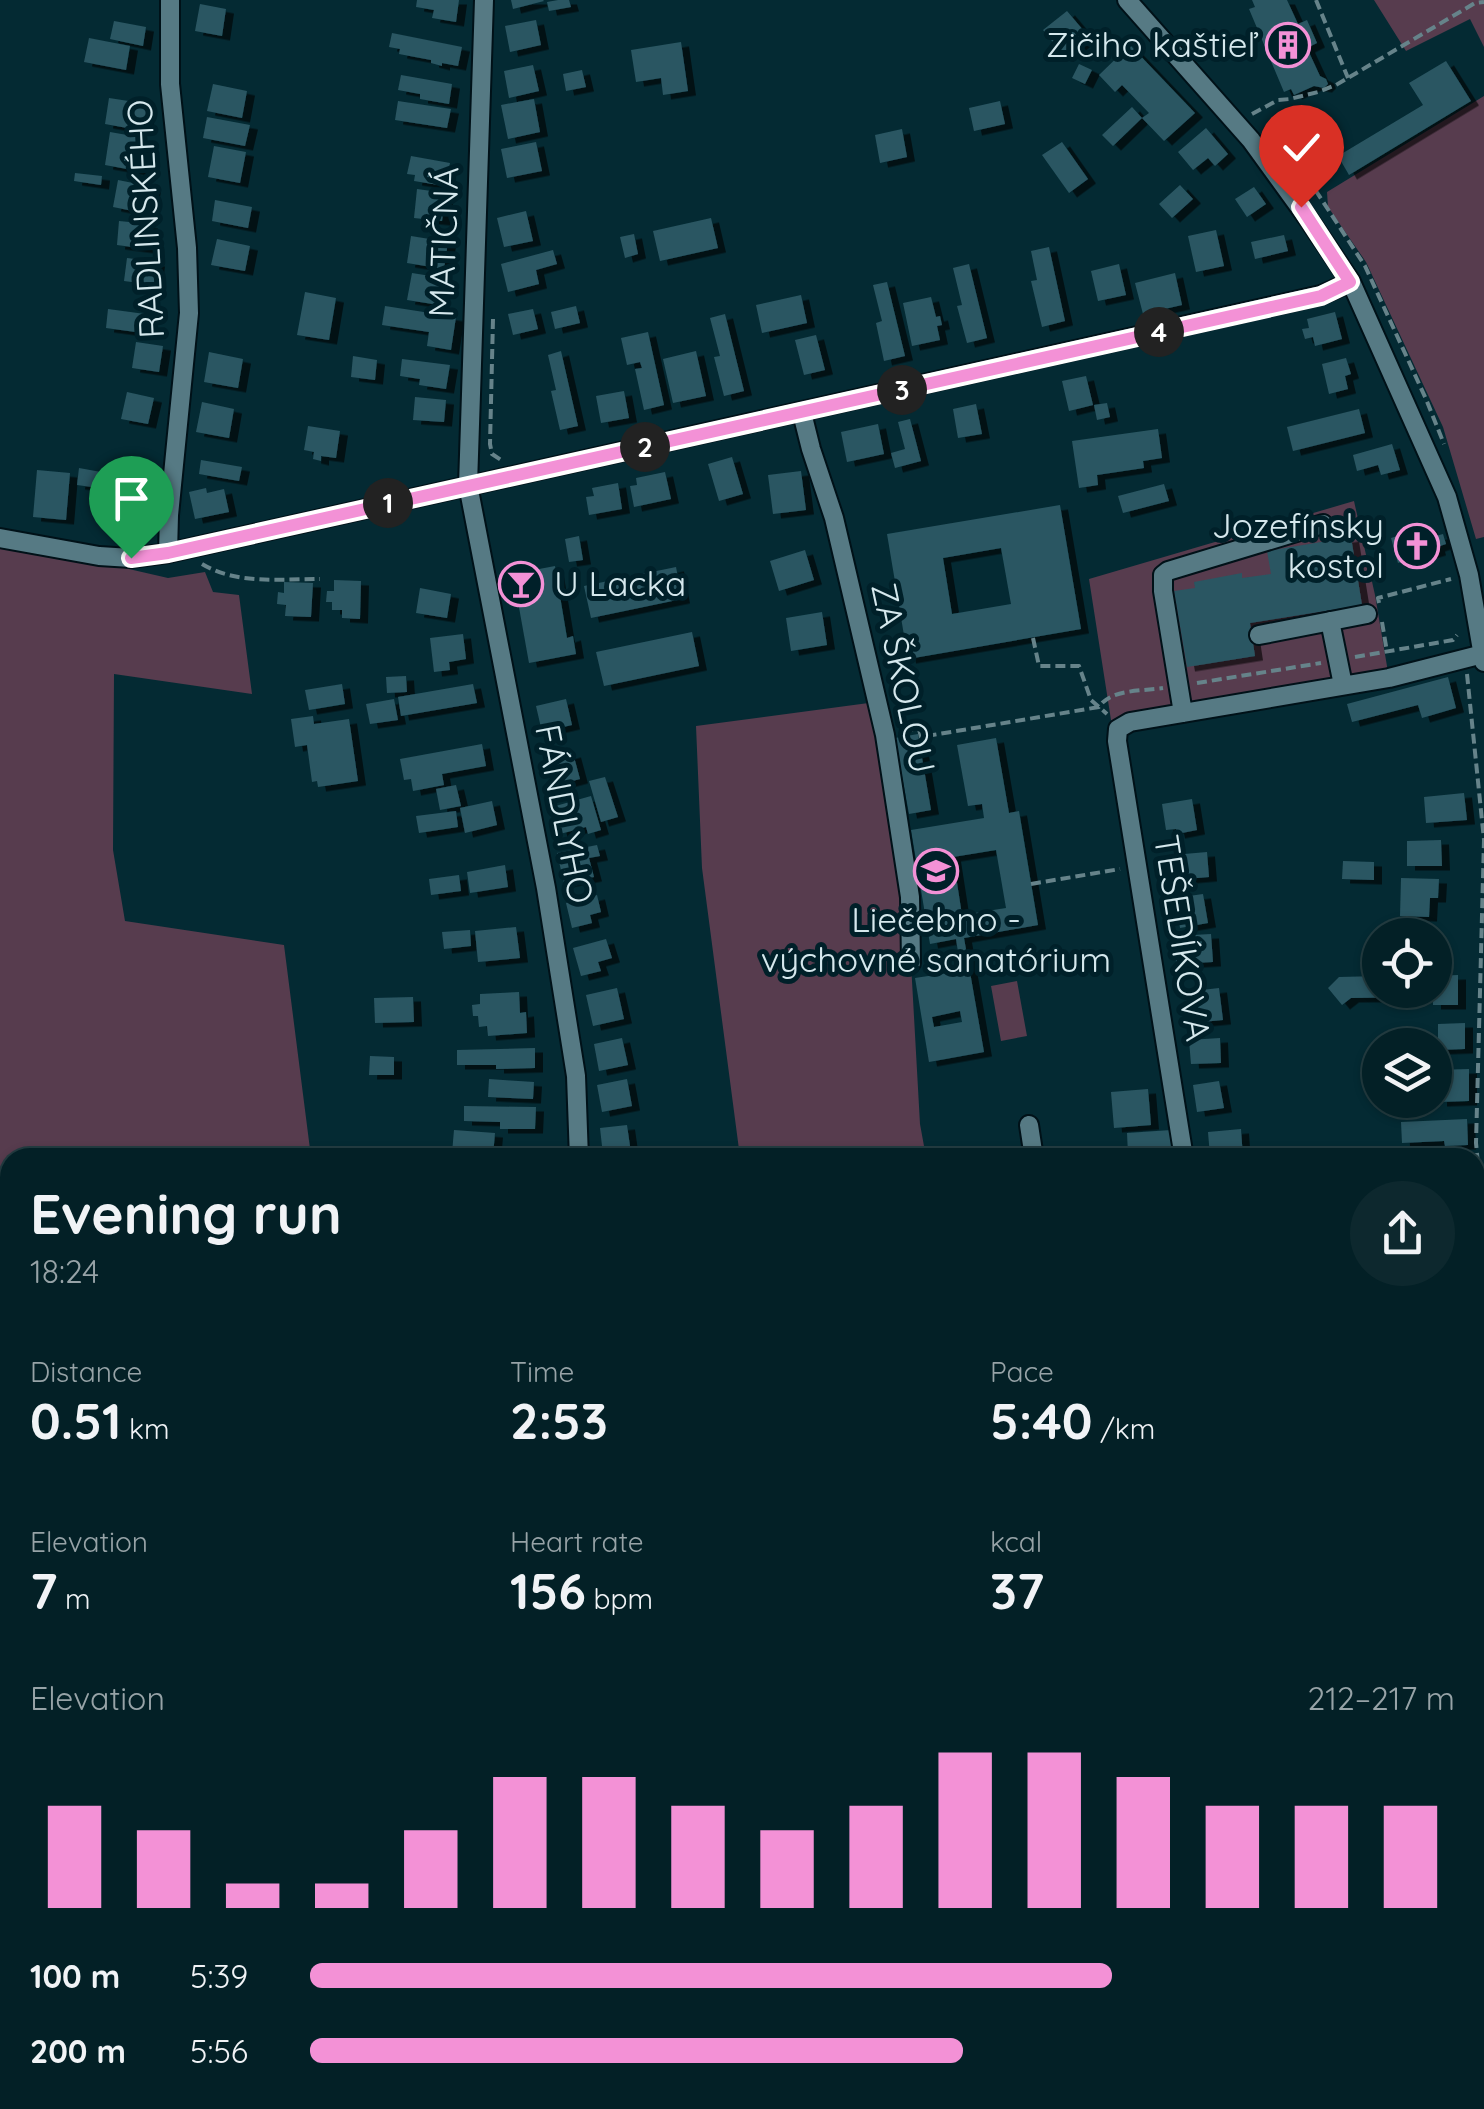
<!DOCTYPE html>
<meta charset="utf-8">
<style>
:root{--surface:#032026;--page:#0d282e;--text:#f1f3f6;--muted:#97a3a7;--line:#243e43;--accent:#f391d6}
body{margin:0;font-family:Quicksand,sans-serif;background:var(--page);color:var(--text);height:100vh;display:flex;flex-direction:column;font-size:38px;white-space:nowrap}
*{box-sizing:border-box;margin:0}
p{font-size:32px;color:var(--muted)}
.icon{flex:none;width:55px;height:55px;fill:none;stroke:currentColor;stroke-width:2;stroke-linecap:round;stroke-linejoin:round}
.map{position:relative;flex:1;overflow:hidden}
.drawer{position:absolute;left:0px;top:1148px;width:1485px;height:962px;display:flex;flex-direction:column;background:var(--surface);border-radius:30px 30px 0 0;box-shadow:0 2px 8px #0004,0 0 0 2px var(--line)}
.drawer>*{flex:none}
.buttons{position:absolute;left:1362px;top:918px;display:grid;gap:20px}
.buttons a{display:grid;place-items:center;width:90px;height:90px;border-radius:50%;background:var(--surface);box-shadow:0 2px 8px #0004,0 0 0 2px var(--line);font-size:50px}
.pin{position:absolute;display:grid;place-items:center;width:85px;height:85px;color:#fff;margin:-102px -42px;border-radius:50% 50% 50% 0;rotate:-45deg;box-shadow:0 0 10px #0007}
.pin .icon{rotate:45deg}
.km{position:absolute;width:50px;height:50px;margin:-25px;border-radius:50%;background:#222;color:#fff;font-size:28px;line-height:50px;text-align:center}
.round{display:grid;place-items:center;flex:none;width:105px;height:105px;border-radius:52px;background:var(--page)}
.headline{display:flex;align-items:center;justify-content:space-between;height:170px;padding:0 30px}
h1{font-size:55px;font-weight:700;line-height:75px}
.metrics{display:grid;grid-template-columns:repeat(3,1fr);gap:15px;height:170px;padding:10px 30px}
.metrics div{display:grid;align-content:center}
.metrics b{font-size:50px;font-weight:700}
.metrics small{font-size:28px;font-weight:400}
.metrics p{font-size:28px}
.chart{height:280px;padding:20px 30px}
.chart p{display:flex;justify-content:space-between}
.chart svg{width:100%;height:180px;margin-top:10px;stroke:var(--accent);stroke-width:6}
ul{padding:0 30px;list-style:none;font-size:32px}
li{display:grid;grid-template-columns:160px 120px 1fr;align-items:center;height:75px}
li i{height:25px;border-radius:12px;background:var(--accent)}
.map>svg:first-child{display:block}
.green{fill:#573c4e}
.building{fill:#2a5662;fill-rule:evenodd;filter:url(#shadow)}
.lines{fill:none;stroke-linecap:round;stroke-linejoin:round}
.minor-casing{stroke:#001118;stroke-width:22}
.path{stroke:#66838a;stroke-width:4;stroke-dasharray:10 5;stroke-linecap:butt}
.minor{stroke:#567a84;stroke-width:18}
.route-casing{stroke:#fff;stroke-width:20}
.route{stroke:#f391d6;stroke-width:12}
.labels{text-anchor:middle;stroke-width:10;stroke-linejoin:round;paint-order:stroke}
.poi-label{font-size:35px;fill:#d5e8ed;stroke:#002029;text-anchor:end}
.street-label{font-size:35px;fill:#d5e8ed;stroke:#002029}
</style>
<div class="map">
<svg width="1484" height="2109" viewBox="0 0 1484 2109">
<defs>
<filter id="shadow"><feDropShadow dx="8" dy="4.5" stdDeviation="0" flood-color="#0009"/></filter>
</defs>
<rect width="100%" height="100%" fill="#042a33"/>
<!-- green -->
<path class="green" d="M1374,0h110v47l-14,-28 -64,32z
M1484,96v441l-8,2 -33,-112 -77,-165 -38,-55 -1,-15z
M1354,501l21,94 14,83 -271,51 -7,-9 -22,-141z
M0,545l94,16 74,17 37,-6 8,20 26,3 13,99 -138,-20 -1,176 12,71 159,24 27,212 -301,1v13l-10,-2z
M876,702l35,261 9,161 6,33h-186l-38,-289 -6,-142z
M1017,981l10,55 -26,5 -10,-55z"/>
<!-- building -->
<path class="building" d="M417,0h42l-3,22 -24,-4 2,-8 -18,-3z
M511,0h32l1,1 -31,8z
M558,0h11l2,7 -22,4 -2,-9z
M1252,0h35l11,24 9,-4 10,23 -10,5 13,28 6,3 2,5 -4,4 -10,-2 -20,9 -3,-6 -7,3 -35,-83 6,-2z
M200,4l26,5 -4,27 -27,-5z
M1067,11l22,26 -24,20 -22,-27z
M536,20l5,25 -31,7 -5,-26z
M114,21l32,6 -3,19 -33,-7z
M392,33l70,14 -4,19 -16,-3v3l-11,-3v-3l-32,-6 1,-5 -11,-2z
M89,38l41,8 -4,24 -42,-8z
M681,42l7,49 -25,4 -2,-17 -25,4 -5,-32z
M1130,45l65,68 -31,28 -22,-23 7,-5 -27,-28 -7,7 -16,-17z
M1446,61l25,40 -122,74 -11,-19 85,-51 -14,-22z
M1079,64l13,6 -7,14 -13,-6z
M533,65l6,26 -30,7 -5,-27z
M582,70l4,17 -20,4 -3,-17z
M401,75l51,9 -3,20 -29,-5v-5l-22,-4z
M213,84l34,7 -5,27 -35,-7z
M109,98l39,6 -4,27 -39,-7z
M534,99l6,33 -32,7 -7,-34z
M398,101l53,8 -4,19 -52,-8z
M1000,101l5,23 -31,7 -5,-23z
M1132,107l10,11 -29,28 -11,-11z
M207,117l43,8 -5,21 -42,-8z
M1206,128l22,26 -13,12 -7,-8 -15,12 -15,-18z
M902,129l5,28 -27,6 -5,-28z
M110,132l34,6 -6,33 -33,-6z
M536,142l6,29 -35,7 -6,-29z
M1062,142l26,37 -19,14 -27,-38z
M214,146l32,6 -6,31 -32,-6z
M411,156l39,7 -5,23 -31,-5 1,-6 -8,-1z
M75,173l27,3 -1,9 -27,-4z
M118,180l35,7 -5,27 -35,-7z
M1180,185l13,14 -21,19 -13,-14z
M1254,187l12,17 -19,13 -12,-18z
M417,189l29,4 -4,28 -28,-3z
M215,200l37,7 -4,21 -36,-7z
M526,211l7,30 -29,6 -7,-29z
M711,218l7,30 -58,13 -7,-30z
M119,221l31,3 -3,25 -30,-4z
M1216,230l8,36 -28,6 -8,-36z
M634,234l4,20 -13,4 -5,-21z
M1284,235l4,16 -33,8 -4,-17z
M411,236l37,6 -4,27 -37,-6z
M217,239l33,7 -5,25 -34,-6z
M1049,247l16,74 -23,6 -11,-46 6,-1 -6,-29z
M553,250l4,14 -21,6 3,14 -31,8 -7,-28z
M127,258l30,4 -3,23 -30,-4z
M969,264l18,74 -20,5 -10,-37 5,-1 -9,-37z
M1119,264l7,31 -28,6 -7,-30z
M412,273l31,5 -4,27 -32,-5z
M1175,273l7,32 -39,9 -8,-31z
M887,282l18,74 -21,5 -8,-38 6,-2 -9,-36z
M305,292l31,6 -7,42 -32,-5z
M801,295l6,28 -45,10 -6,-28z
M931,297l5,20 4,-1 2,9 -5,1 3,14 -28,6 -9,-43z
M385,306l71,11 -5,33 -24,-4 2,-14 -47,-7z
M576,306l4,17 -25,6 -4,-17z
M108,309l37,5 -2,19 -37,-5z
M533,309l5,20 -25,6 -5,-21z
M1335,312l7,27 -27,7 -2,-9 -8,2 -3,-10 7,-1 -2,-9z
M725,314l19,77 -20,5 -10,-39 6,-1 -10,-38z
M648,332l16,73 -20,5 -9,-41 7,-1 -2,-6 -13,3 -6,-27z
M816,335l9,35 -21,5 -9,-35z
M136,342l27,4 -4,26 -27,-4z
M561,351l17,75 -18,4 -9,-39 5,-1 -8,-35z
M696,351l10,45 -33,7 -10,-44z
M209,352l34,7 -5,29 -34,-6z
M353,356l24,4 -2,20 -24,-3z
M1346,358l5,16 -6,2 3,13 -19,5 -7,-30z
M402,359l48,6 -4,24 -27,-4 1,-6 -20,-3z
M1086,376l7,29 -24,6 -7,-30z
M624,391l5,27 -28,5 -5,-27z
M127,392l27,6 -6,26 -27,-5z
M415,397l31,3 -2,22 -31,-2z
M202,402l32,7 -5,29 -33,-6z
M1107,403l3,14 -13,3 -3,-15z
M976,404l6,30 -24,4 -5,-29z
M1359,409l6,24 -72,18 -6,-24z
M910,419l11,42 -26,7 -4,-15 14,-4 -7,-27z
M878,424l6,30 -37,8 -6,-30z
M308,426l32,5 -4,27 -15,-2v5l-8,-2 1,-7 -10,-2z
M1158,429l4,29 -19,3 1,7 -47,7 1,10 -19,3 -7,-47z
M1392,444l8,26 -19,5 -3,-10 -21,6 -4,-16z
M732,457l11,37 -24,7 -11,-37z
M201,460l41,7 -3,14 -40,-7z
M79,468l22,4 -2,16 -22,-3z
M110,469l30,4 -4,29 -30,-4z
M37,470l33,3 -4,47 -33,-3z
M801,471l5,39 -33,4 -5,-39z
M665,472l6,27 -37,8 -4,-21 7,-1 -1,-7z
M618,483l4,26 -33,6 -3,-18 8,-1 -2,-8z
M1164,484l5,17 -46,12 -5,-17z
M206,488l1,5 17,-4 5,23 -34,7 -6,-27z
M1060,505l21,124 -173,30 -21,-125zM1001,548l10,56 -59,10 -9,-56z
M1429,527l3,10 11,-3 3,10 -9,3 1,4 -40,12 -7,-25z
M579,536l4,24 -14,2 -4,-23z
M1351,537l11,68 -112,18 5,33 -68,11 -13,-76 21,-3 -1,-6 48,-9v5l29,-4 -4,-23z
M805,550l9,30 -35,11 -9,-30z
M555,566l12,72 6,-2 3,18 -47,9 -16,-89z
M676,567l6,32 -91,19 -7,-32z
M334,580l27,1 -1,38 -18,-1v-8h-10v-8h-6l1,-11h7z
M284,582l29,1 -2,34 -26,-1 1,-11 -9,-1 1,-12 6,1z
M420,588l31,6 -4,24 -31,-5z
M822,612l5,33 -36,6 -5,-33z
M692,632l7,34 -95,20 -8,-34z
M463,634l3,25 -17,3 1,8 -16,2 -4,-34z
M406,676l1,16 -20,1 -1,-16z
M1448,677l8,31 -34,10 -4,-13 -66,17 -5,-18z
M342,684l3,20 -36,6 -4,-20z
M473,684l4,19 -76,13 -3,-19z
M394,699l4,21 -28,4 -4,-20z
M566,699l6,26 -30,7 -6,-26z
M313,716l1,8 35,-5 9,62 -40,6 -1,-6 -5,1 -5,-37 -12,2 -4,-28z
M918,734l13,76 -22,4 -14,-76z
M996,738l13,75 10,-2 19,114 -74,13 20,114 -55,10 -14,-84 46,-7 -5,-32 -26,5 -19,-114 73,-12 -2,-14 -14,2 -11,-61zM996,850l10,58 -44,7 -9,-58zM960,1011l2,11 -28,5 -2,-10z
M482,744l4,22 -44,8 2,11 -31,6 -2,-12 -7,1 -4,-21z
M573,753l7,26 -26,7 -7,-26z
M605,777l13,40 -17,5 -12,-41z
M456,785l5,21 -21,4 -4,-21z
M1464,793l3,27 -41,3 -2,-26z
M591,796l10,34 -13,4 -2,-7 -26,7 -8,-27z
M1192,799l5,31 -20,4 -1,-5 -10,1 -4,-26z
M492,801l5,24 -32,8 -5,-25z
M456,811l2,16 -39,6 -3,-17z
M1441,840l1,26h-35v-25z
M597,845l3,11 -11,2 5,19 -30,6 -7,-30z
M1207,852l2,25 -34,3 -2,-25z
M1343,861l31,1v18l-32,-1z
M505,865l3,22 -38,6 -3,-21z
M459,875l2,16 -30,4 -2,-16z
M1401,878l38,1 -1,19h-8l-1,19 -29,-1z
M1203,894l5,29 -28,5 -5,-30z
M597,895l4,17 -11,3 2,8 -20,5 -6,-25z
M516,927l4,31 -42,4 -3,-31z
M470,930l1,16 -27,3 -2,-17z
M1211,934l2,28 -37,2 -1,-28z
M606,939l6,19 -14,4 3,9 -20,5 -8,-28z
M1458,975v30h-25v-8l-82,1 -9,7 -14,-17 11,-11 41,-1v14h55v-14z
M617,988l7,31 -31,7 -7,-31z
M1219,988l4,32 -21,2 -1,-11 -14,2 -2,-21z
M519,992l1,21 6,-1 1,21 -39,3 -1,-10 -8,1 -1,-11h-5l-1,-11 8,-1v-10z
M413,997l1,25 -39,1 -1,-25z
M1465,1023v26l-27,1v-26z
M622,1038l6,27 -29,6 -5,-27z
M1220,1038l1,25 -30,1 -2,-24z
M535,1048v20l-39,1v-4h-39v-15z
M370,1056l24,1v18h-25z
M1469,1069v32l-30,1v-9h-4v-23z
M489,1079l45,3 -1,17 -45,-2z
M627,1079l5,27 -30,6 -5,-27z
M1219,1081l5,27 -27,4 -4,-27z
M1148,1089l3,36 -37,3 -3,-36z
M464,1106l72,1 -1,22h-35v-7l-36,-1z
M1467,1119l1,26 -23,1 -1,-5 -42,2 -1,-21z
M627,1125l4,28 -28,2 -3,-27z
M1241,1129l2,29 -33,-2 -2,-24z
M454,1130l41,3 -2,23 -41,-3z
M1171,1130l2,28h-33l-1,-5 -11,1 -1,-21z
M1484,1325v28l-9,1v-28z
M1484,1686v76h-2l-7,-40v-34z
M1484,1822v39l-9,1v-39z
M808,2100l2,9h-27l-1,-5z
M819,2100h36l2,9h-37z
M866,2100h35l2,9h-36z
M927,2100h21l2,9h-21z
M965,2100h30l2,9h-31z
M1014,2100h30l1,9h-29z
M1063,2100h29l2,9h-30z
M1111,2100h30l1,9h-30z
M1162,2100h30l2,7 -16,2 -1,-3 -13,3z
M1203,2100h33v2l-31,6z"/>
<g class="lines">
<defs>
<path id="minor" d="M484,0l-16,485 78,403 30,188 3,82
M1127,0l124,140 58,80 42,62 96,215 22,78 15,87
M802,413l9,36 23,69 51,217 25,162 1,66
M0,538l99,18 32,2 37,-5 1153,-258 30,-13
M168,553l1,-38 20,-202 -2,-65 -17,-164v-84
M1330,621l13,64
M1259,635l108,-21
M1183,713l-20,-122v-16l5,-4 155,-47
M1029,1125l5,33
M1184,1158l-67,-417 1,-12 12,-7 259,-44 94,-24
M1475,1237l9,-14
M1475,1311l9,-1
M1475,1786h9
M1299,2100l1,9"/>
</defs>
<!-- minor casing -->
<use href="#minor" class="minor-casing"/>
<!-- path -->
<path class="path" d="M1316,0l32,78
M1252,114l26,-14 12,-1 28,-7 18,-7 139,-82 9,-1
M1295,168l21,23 49,75 61,133 18,45
M493,319l-3,125 2,10 9,6
M202,564c35,21 79,15 118,15
M1379,603l-1,-5 73,-19
M1382,622l5,30
M1033,638l6,28h40l12,34 16,14
M1355,657l98,-17 4,-5
M1467,674l17,166 -8,303 3,31 -4,23
M1197,683l124,-20
M903,731l16,-2 2,8 178,-30c11,-18 45,-16 64,-19
M1031,884l89,-15
M0,1725l10,2
M583,2106l26,-6"/>
<!-- minor -->
<use href="#minor" class="minor"/>
</g>
<g class="lines">
<defs>
<path id="route" d="M131,558l37,-5 1153,-257 29,-14 -49,-75"/>
</defs>
<!-- route casing -->
<use href="#route" class="route-casing"/>
<!-- route -->
<use href="#route" class="route"/>
</g>
<!-- icons -->
<defs>
<symbol id="building-ring" viewBox="-11 -11 22 22"><circle r="9.5" fill="#002029" stroke="#f391d6" stroke-width="1.5"/><path d="M-4-6H4V6H1V3H-1V6H-4ZM-2.5-4.3h1.7v1.8h-1.7ZM.8-4.3h1.7v1.8H.8ZM-2.5-1h1.7V.8h-1.7ZM.8-1h1.7V.8H.8Z" fill="#f391d6"/></symbol>
<symbol id="church-ring" viewBox="-11 -11 22 22"><circle r="9.5" fill="#002029" stroke="#f391d6" stroke-width="1.5"/><path d="M-1.2-6h2.4v3.5h3.3v2.4h-3.3V6h-2.4V-.1h-3.3v-2.4h3.3Z" fill="#f391d6"/></symbol>
<symbol id="bar-ring" viewBox="-11 -11 22 22"><circle r="9.5" fill="#002029" stroke="#f391d6" stroke-width="1.5"/><path d="M-6-5H6L.8 .8V4.5H3.5V6h-7V4.5H-.8V.8Z" fill="#f391d6"/></symbol>
<symbol id="school-ring" viewBox="-11 -11 22 22"><circle r="9.5" fill="#002029" stroke="#f391d6" stroke-width="1.5"/><path d="M0-5L7-2L0 1L-7-2ZM-4 1L0 2.5L4 1V4Q0 6-4 4Z" fill="#f391d6"/></symbol>
</defs>
<g fill-rule="evenodd">
<use href="#building-ring" x="1263" y="20" width="50" height="50"/>
<use href="#church-ring" x="1392" y="521" width="50" height="50"/>
<use href="#bar-ring" x="496" y="559" width="50" height="50"/>
<use href="#school-ring" x="911" y="846" width="50" height="50"/>
</g>
<g class="labels">
<!-- poi labels -->
<g class="poi-label">
<text x="1256" y="57">Zičiho kaštieľ</text>
<text x="1384" y="538">Jozefínsky<tspan x="1384" dy="40">kostol</tspan></text>
<text x="554" y="596" text-anchor="start">U Lacka</text>
<text x="936" y="932" text-anchor="middle">Liečebno -<tspan x="936" dy="40">výchovné sanatórium</tspan></text>
</g>
<!-- street labels -->
<g class="street-label">
<text transform="translate(146 219) rotate(-93)" y="12">RADLINSKÉHO</text>
<text transform="translate(444 242) rotate(-88)" y="12">MATIČNÁ</text>
<text transform="translate(903 678) rotate(78)" y="12">ZA ŠKOLOU</text>
<text transform="translate(564 814) rotate(79)" y="12">FÁNDLYHO</text>
<text transform="translate(1182 938) rotate(81)" y="12">TEŠEDÍKOVA</text>
</g>
</g>
</svg>
<div class="buttons">
<a><svg class="icon" aria-label="locate" viewBox="0 0 24 24"><circle cx="12" cy="12" r="6"/><path d="M12 2v4M12 18v4M2 12h4M18 12h4"/></svg></a>
<a><svg class="icon" aria-label="layers" viewBox="0 0 24 24"><path d="M12 4l9 5-9 5-9-5zM3 14l9 5 9-5"/></svg></a>
</div>
<div class="pin" style="left:131px;top:558px;background:#1e9e55"><svg class="icon" aria-label="arrive" viewBox="0 0 24 24"><path d="M6 21V4h12l-3 4 3 4H6"/></svg></div>
<div class="pin" style="left:1301px;top:207px;background:#d93025"><svg class="icon" aria-label="check" viewBox="0 0 24 24"><path d="M5 12l5 5 9-10"/></svg></div>
<b class="km" style="left:388px;top:503px">1</b>
<b class="km" style="left:645px;top:447px">2</b>
<b class="km" style="left:902px;top:390px">3</b>
<b class="km" style="left:1159px;top:332px">4</b>
<section class="drawer">
<div class="headline"><div><h1>Evening run</h1><p>18:24</p></div><a class="round"><svg class="icon" aria-label="share" viewBox="0 0 24 24"><path d="M12 15V3M7 8l5-5 5 5M5 13v7h14v-7"/></svg></a></div>
<div class="metrics">
<div><p>Distance</p><b>0.51<small> km</small></b></div>
<div><p>Time</p><b>2:53</b></div>
<div><p>Pace</p><b>5:40<small> /km</small></b></div>
</div>
<div class="metrics">
<div><p>Elevation</p><b>7<small> m</small></b></div>
<div><p>Heart rate</p><b>156<small> bpm</small></b></div>
<div><p>kcal</p><b>37</b></div>
</div>
<div class="chart"><p><span>Elevation</span>212–217 m</p>
<svg viewBox="0 0 160 44" preserveAspectRatio="none"><path d="M5 44V19M15 44V25M25 44V38M35 44V38M45 44V25M55 44V12M65 44V12M75 44V19M85 44V25M95 44V19M105 44V6M115 44V6M125 44V12M135 44V19M145 44V19M155 44V19"/></svg>
</div>
<ul>
<li><b>100 m</b>5:39<i style="width:70%"></i></li>
<li><b>200 m</b>5:56<i style="width:57%"></i></li>
</ul>
</section>
</div>
